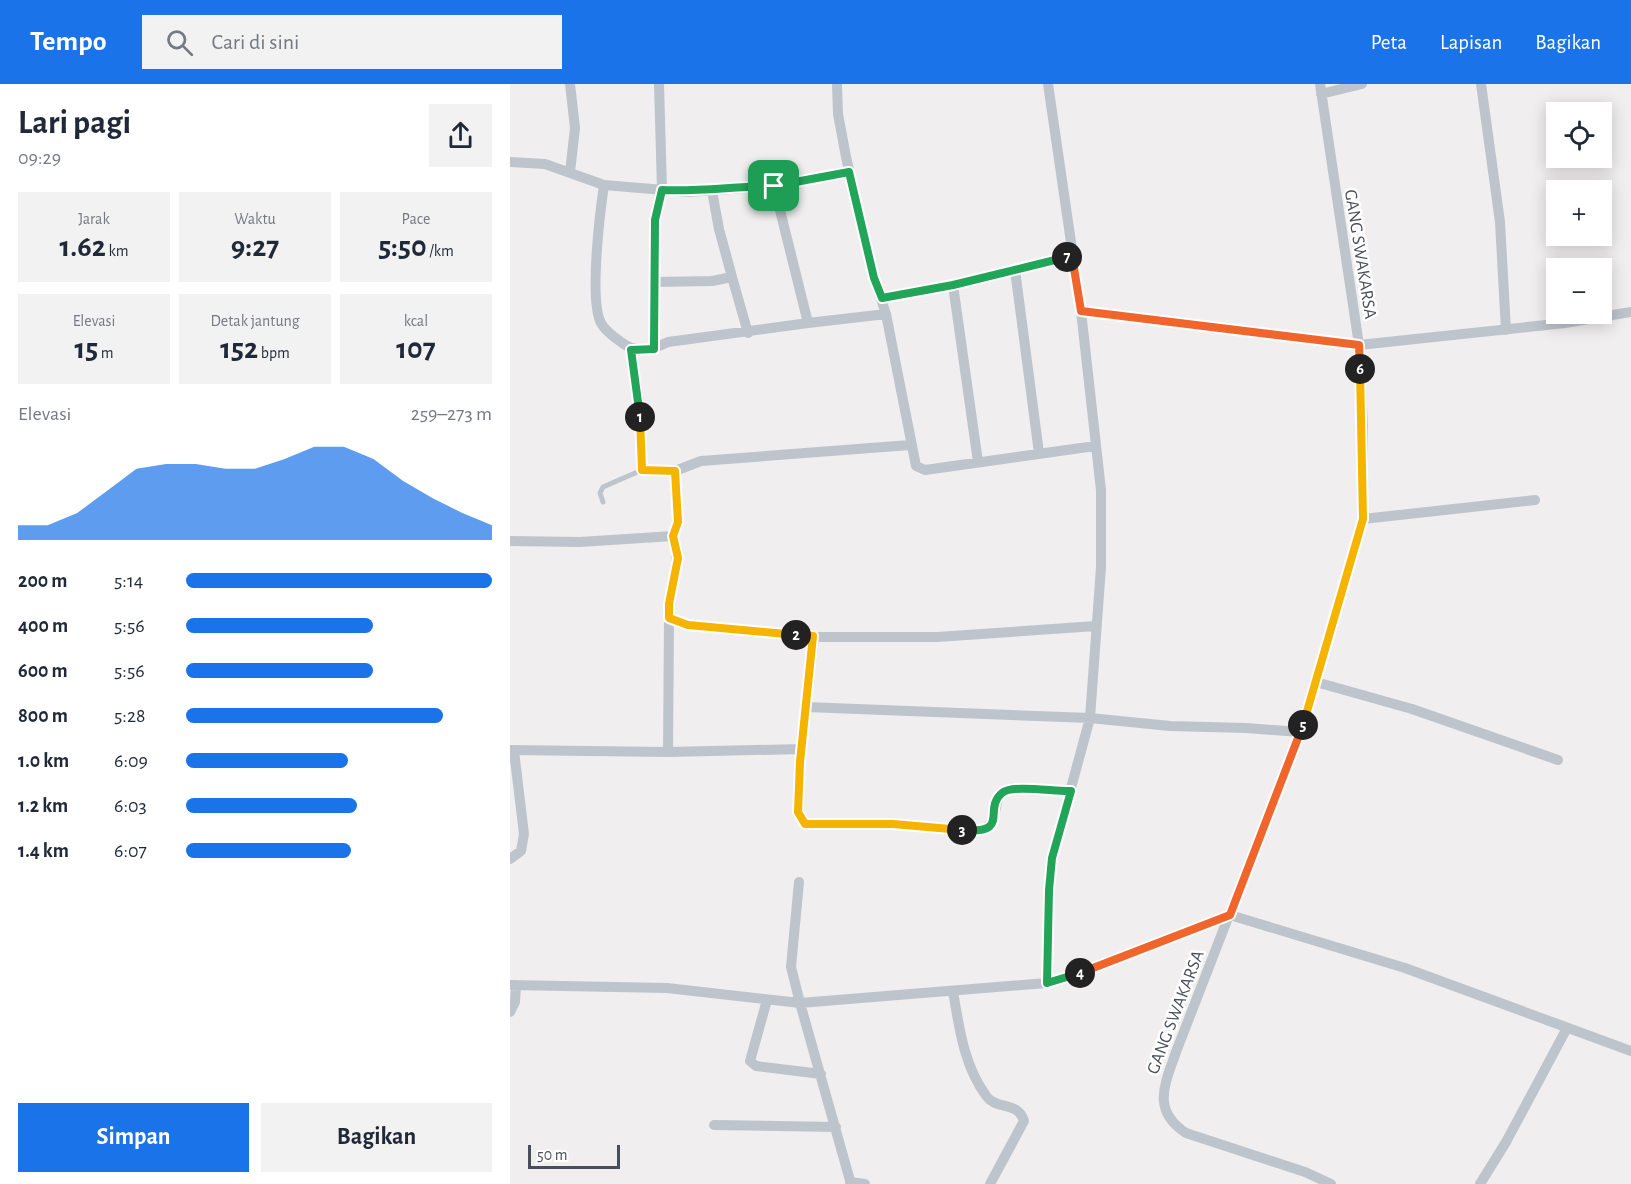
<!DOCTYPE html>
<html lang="id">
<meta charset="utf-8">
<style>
:root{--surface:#fff;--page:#f2f2f3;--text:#1f2937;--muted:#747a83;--accent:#1a73e8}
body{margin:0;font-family:"Alegreya Sans",sans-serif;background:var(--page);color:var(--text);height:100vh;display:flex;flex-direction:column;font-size:22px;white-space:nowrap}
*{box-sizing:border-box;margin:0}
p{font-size:20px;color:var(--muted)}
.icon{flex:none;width:33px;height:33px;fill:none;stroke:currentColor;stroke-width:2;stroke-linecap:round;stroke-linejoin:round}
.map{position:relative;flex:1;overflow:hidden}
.details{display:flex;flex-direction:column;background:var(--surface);width:510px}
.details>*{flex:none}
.fabs{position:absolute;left:1036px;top:18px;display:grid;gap:12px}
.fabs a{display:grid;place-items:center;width:66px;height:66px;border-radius:0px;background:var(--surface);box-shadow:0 3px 15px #0003;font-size:30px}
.scale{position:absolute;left:18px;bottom:15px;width:92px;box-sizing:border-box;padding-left:6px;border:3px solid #484f5a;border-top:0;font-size:16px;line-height:21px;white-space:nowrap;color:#484f5a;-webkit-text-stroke:4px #fff;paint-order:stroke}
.pin{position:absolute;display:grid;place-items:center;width:51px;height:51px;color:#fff;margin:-26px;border-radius:12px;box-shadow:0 3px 9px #0006}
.km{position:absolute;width:30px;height:30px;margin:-15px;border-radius:50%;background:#222;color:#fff;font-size:16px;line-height:30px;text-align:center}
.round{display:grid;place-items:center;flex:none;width:63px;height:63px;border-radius:0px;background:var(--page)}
.overview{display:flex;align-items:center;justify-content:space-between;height:102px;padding:0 18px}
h1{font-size:33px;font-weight:600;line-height:45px}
.figures{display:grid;grid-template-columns:repeat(3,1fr);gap:9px;height:102px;padding:6px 18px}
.figures div{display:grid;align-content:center;border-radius:0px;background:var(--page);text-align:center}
.figures b{font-size:30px;font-weight:600}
.figures small{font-size:16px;font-weight:400}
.figures p{font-size:16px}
.chart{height:168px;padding:12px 18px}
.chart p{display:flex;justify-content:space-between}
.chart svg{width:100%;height:108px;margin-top:6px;fill:var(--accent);opacity:.7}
.action{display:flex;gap:12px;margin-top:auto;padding:12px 18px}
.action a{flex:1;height:69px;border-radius:0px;background:var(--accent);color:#fff;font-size:24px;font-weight:600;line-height:69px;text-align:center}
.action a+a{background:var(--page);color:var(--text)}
ul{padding:0 18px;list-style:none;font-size:20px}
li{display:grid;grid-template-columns:96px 72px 1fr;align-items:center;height:45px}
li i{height:15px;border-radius:8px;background:var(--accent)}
header{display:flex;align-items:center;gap:36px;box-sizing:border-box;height:84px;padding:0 30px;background:var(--accent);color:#fff}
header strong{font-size:28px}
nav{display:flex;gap:33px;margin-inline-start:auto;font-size:21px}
.search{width:420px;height:54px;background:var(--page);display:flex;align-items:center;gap:15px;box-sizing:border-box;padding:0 21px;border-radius:0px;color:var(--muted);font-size:22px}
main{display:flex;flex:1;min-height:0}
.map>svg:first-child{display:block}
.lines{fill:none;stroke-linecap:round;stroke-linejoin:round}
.lane{stroke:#bec4cc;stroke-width:5}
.street{stroke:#bec4cc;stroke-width:10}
.split-1-casing{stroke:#fff;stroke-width:12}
.split-2-casing{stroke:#fff;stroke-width:12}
.split-3-casing{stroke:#fff;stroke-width:12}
.split-4-casing{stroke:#fff;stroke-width:12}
.split-5-casing{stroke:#fff;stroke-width:12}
.split-6-casing{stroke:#fff;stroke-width:12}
.split-7-casing{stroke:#fff;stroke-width:12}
.split-8-casing{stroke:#fff;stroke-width:12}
.split-1{stroke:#22a559;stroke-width:8}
.split-2{stroke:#f5b400;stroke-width:8}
.split-3{stroke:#f5b400;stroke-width:8}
.split-4{stroke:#22a559;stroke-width:8}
.split-5{stroke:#f0652b;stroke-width:8}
.split-6{stroke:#f5b400;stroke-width:8}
.split-7{stroke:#f0652b;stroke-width:8}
.split-8{stroke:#22a559;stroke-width:8}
.labels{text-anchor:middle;stroke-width:5;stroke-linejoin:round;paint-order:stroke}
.street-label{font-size:18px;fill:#484f5a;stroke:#fff}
</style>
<header>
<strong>Tempo</strong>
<div class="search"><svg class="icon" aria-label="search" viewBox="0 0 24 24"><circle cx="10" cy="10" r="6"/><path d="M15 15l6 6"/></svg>Cari di sini</div>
<nav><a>Peta</a><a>Lapisan</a><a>Bagikan</a></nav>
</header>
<main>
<section class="details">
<div class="overview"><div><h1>Lari pagi</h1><p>09:29</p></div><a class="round"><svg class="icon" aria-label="share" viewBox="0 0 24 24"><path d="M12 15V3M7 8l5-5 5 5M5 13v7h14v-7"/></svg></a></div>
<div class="figures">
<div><p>Jarak</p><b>1.62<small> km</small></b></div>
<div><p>Waktu</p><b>9:27</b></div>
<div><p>Pace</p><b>5:50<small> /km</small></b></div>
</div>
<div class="figures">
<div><p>Elevasi</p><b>15<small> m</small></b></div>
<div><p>Detak jantung</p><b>152<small> bpm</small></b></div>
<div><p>kcal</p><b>107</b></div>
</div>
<div class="chart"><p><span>Elevasi</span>259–273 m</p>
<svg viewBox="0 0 160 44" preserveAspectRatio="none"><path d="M0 44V38L10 38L20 33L30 24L40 15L50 13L60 13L70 15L80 15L90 11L100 6L110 6L120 11L130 20L140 27L150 33L160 38V44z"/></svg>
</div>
<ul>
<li><b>200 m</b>5:14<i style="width:100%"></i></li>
<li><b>400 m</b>5:56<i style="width:61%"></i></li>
<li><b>600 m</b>5:56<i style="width:61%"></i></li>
<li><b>800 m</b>5:28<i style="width:84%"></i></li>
<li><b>1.0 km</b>6:09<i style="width:53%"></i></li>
<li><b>1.2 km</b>6:03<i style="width:56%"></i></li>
<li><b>1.4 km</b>6:07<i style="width:54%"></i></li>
</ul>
<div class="action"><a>Simpan</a><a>Bagikan</a></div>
</section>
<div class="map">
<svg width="1121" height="1100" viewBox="0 0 1121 1100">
<rect width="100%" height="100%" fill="#f0eeee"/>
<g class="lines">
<!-- lane -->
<path class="lane" d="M93,418l-3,-9 3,-6 39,-17"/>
<!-- street -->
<path class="street" d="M60,0l5,44 -5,44
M327,0l1,30 8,43 28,121 12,36 30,152 9,4 170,-24
M810,0l39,261 4,82v92l-63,213 -124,320c-11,32 -25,58 10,81l119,39 26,12
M971,0l19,138 6,108
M811,10l41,-10
M0,78l35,2 59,21 84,7 86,-6 75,-14
M94,101c-4,27 -15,116 -3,138 4,8 13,14 20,19 15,12 31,8 47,0l140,-19
M264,102l34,137 78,-9
M505,186l24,183
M222,193l16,56
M145,198l57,-1 20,-4 -13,-48 -7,-38
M443,201l25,177
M372,214l71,-13 119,-29
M571,227l278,34 206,-22 66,-11
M144,265l1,-129 7,-30 -3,-106
M121,266l8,51 3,69 33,1
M853,435l172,-19
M163,452c10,28 -5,53 -4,82l19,7 126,12h123l159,-11
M0,457l70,1 93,-6 5,-14 -3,-51 26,-10 209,-16
M304,553l-14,125 -1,50 6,12h88l86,7c26,-9 8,-35 31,-42 15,-4 43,3 61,2
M806,598l96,27 146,51
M296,623l284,11 80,8 76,2 54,4
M0,666l158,2 134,-3
M158,668l1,-134
M0,775l11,-8 3,-17 -10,-83
M537,899l2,-93 3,-32 38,-140 11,-151v-77l-20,-179 -33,-227
M0,901l157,3 133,15 -9,-36 8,-85
M443,907c6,36 11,76 34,106 10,13 31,4 37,24l-34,63
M257,916l-17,61 6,5 65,8
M0,928l5,-10 1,-17
M204,1041l122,2
M340,1098l15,2
M341,1100l-51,-181 247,-20 38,-12 145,-56 175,53 226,83
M970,1100l26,-42 61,-114"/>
</g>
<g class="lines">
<defs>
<path id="split-1" d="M130,333l-9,-67 23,-1 1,-129 7,-30c38,2 74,-4 112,-4"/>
<path id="split-2" d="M130,333l2,53 33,1 3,51 -5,14 5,22 -9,46v14l19,7 108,10"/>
<path id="split-3" d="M286,551l17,1 -13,126 -2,50 7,12h88l69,6"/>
<path id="split-4" d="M452,746c50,4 20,-20 40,-37 10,-9 54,-1 69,-2l-19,67 -3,32 -2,93 33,-10"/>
<path id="split-5" d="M570,889l150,-58 73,-190"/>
<path id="split-6" d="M793,641l60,-206 -3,-150"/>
<path id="split-7" d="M557,173l5,-1 9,55 278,34 1,24"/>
<path id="split-8" d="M264,102l75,-14 25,106 8,20 71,-13 114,-28"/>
</defs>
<!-- split-1 casing -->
<use href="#split-1" class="split-1-casing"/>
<!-- split-2 casing -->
<use href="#split-2" class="split-2-casing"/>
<!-- split-3 casing -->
<use href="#split-3" class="split-3-casing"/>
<!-- split-4 casing -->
<use href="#split-4" class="split-4-casing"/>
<!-- split-5 casing -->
<use href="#split-5" class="split-5-casing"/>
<!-- split-6 casing -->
<use href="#split-6" class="split-6-casing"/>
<!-- split-7 casing -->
<use href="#split-7" class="split-7-casing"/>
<!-- split-8 casing -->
<use href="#split-8" class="split-8-casing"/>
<!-- split-1 -->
<use href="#split-1" class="split-1"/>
<!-- split-2 -->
<use href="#split-2" class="split-2"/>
<!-- split-3 -->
<use href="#split-3" class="split-3"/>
<!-- split-4 -->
<use href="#split-4" class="split-4"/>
<!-- split-5 -->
<use href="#split-5" class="split-5"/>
<!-- split-6 -->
<use href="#split-6" class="split-6"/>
<!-- split-7 -->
<use href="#split-7" class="split-7"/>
<!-- split-8 -->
<use href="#split-8" class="split-8"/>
</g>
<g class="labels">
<!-- street labels -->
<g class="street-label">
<text transform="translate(851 170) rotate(81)" y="6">GANG SWAKARSA</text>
<text transform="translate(665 928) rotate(-69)" y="6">GANG SWAKARSA</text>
</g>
</g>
</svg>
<div class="fabs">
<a><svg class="icon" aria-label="locate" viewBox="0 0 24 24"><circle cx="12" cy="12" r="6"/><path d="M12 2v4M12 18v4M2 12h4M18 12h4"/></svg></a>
<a>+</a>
<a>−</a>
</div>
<div class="scale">50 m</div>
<div class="pin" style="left:264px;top:102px;background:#1e9e55"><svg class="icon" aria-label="arrive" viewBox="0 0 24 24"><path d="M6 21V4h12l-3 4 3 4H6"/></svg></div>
<b class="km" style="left:130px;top:333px">1</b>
<b class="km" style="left:286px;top:551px">2</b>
<b class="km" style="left:452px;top:746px">3</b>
<b class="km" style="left:570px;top:889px">4</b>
<b class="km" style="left:793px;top:641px">5</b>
<b class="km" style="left:850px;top:285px">6</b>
<b class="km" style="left:557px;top:173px">7</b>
</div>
</main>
